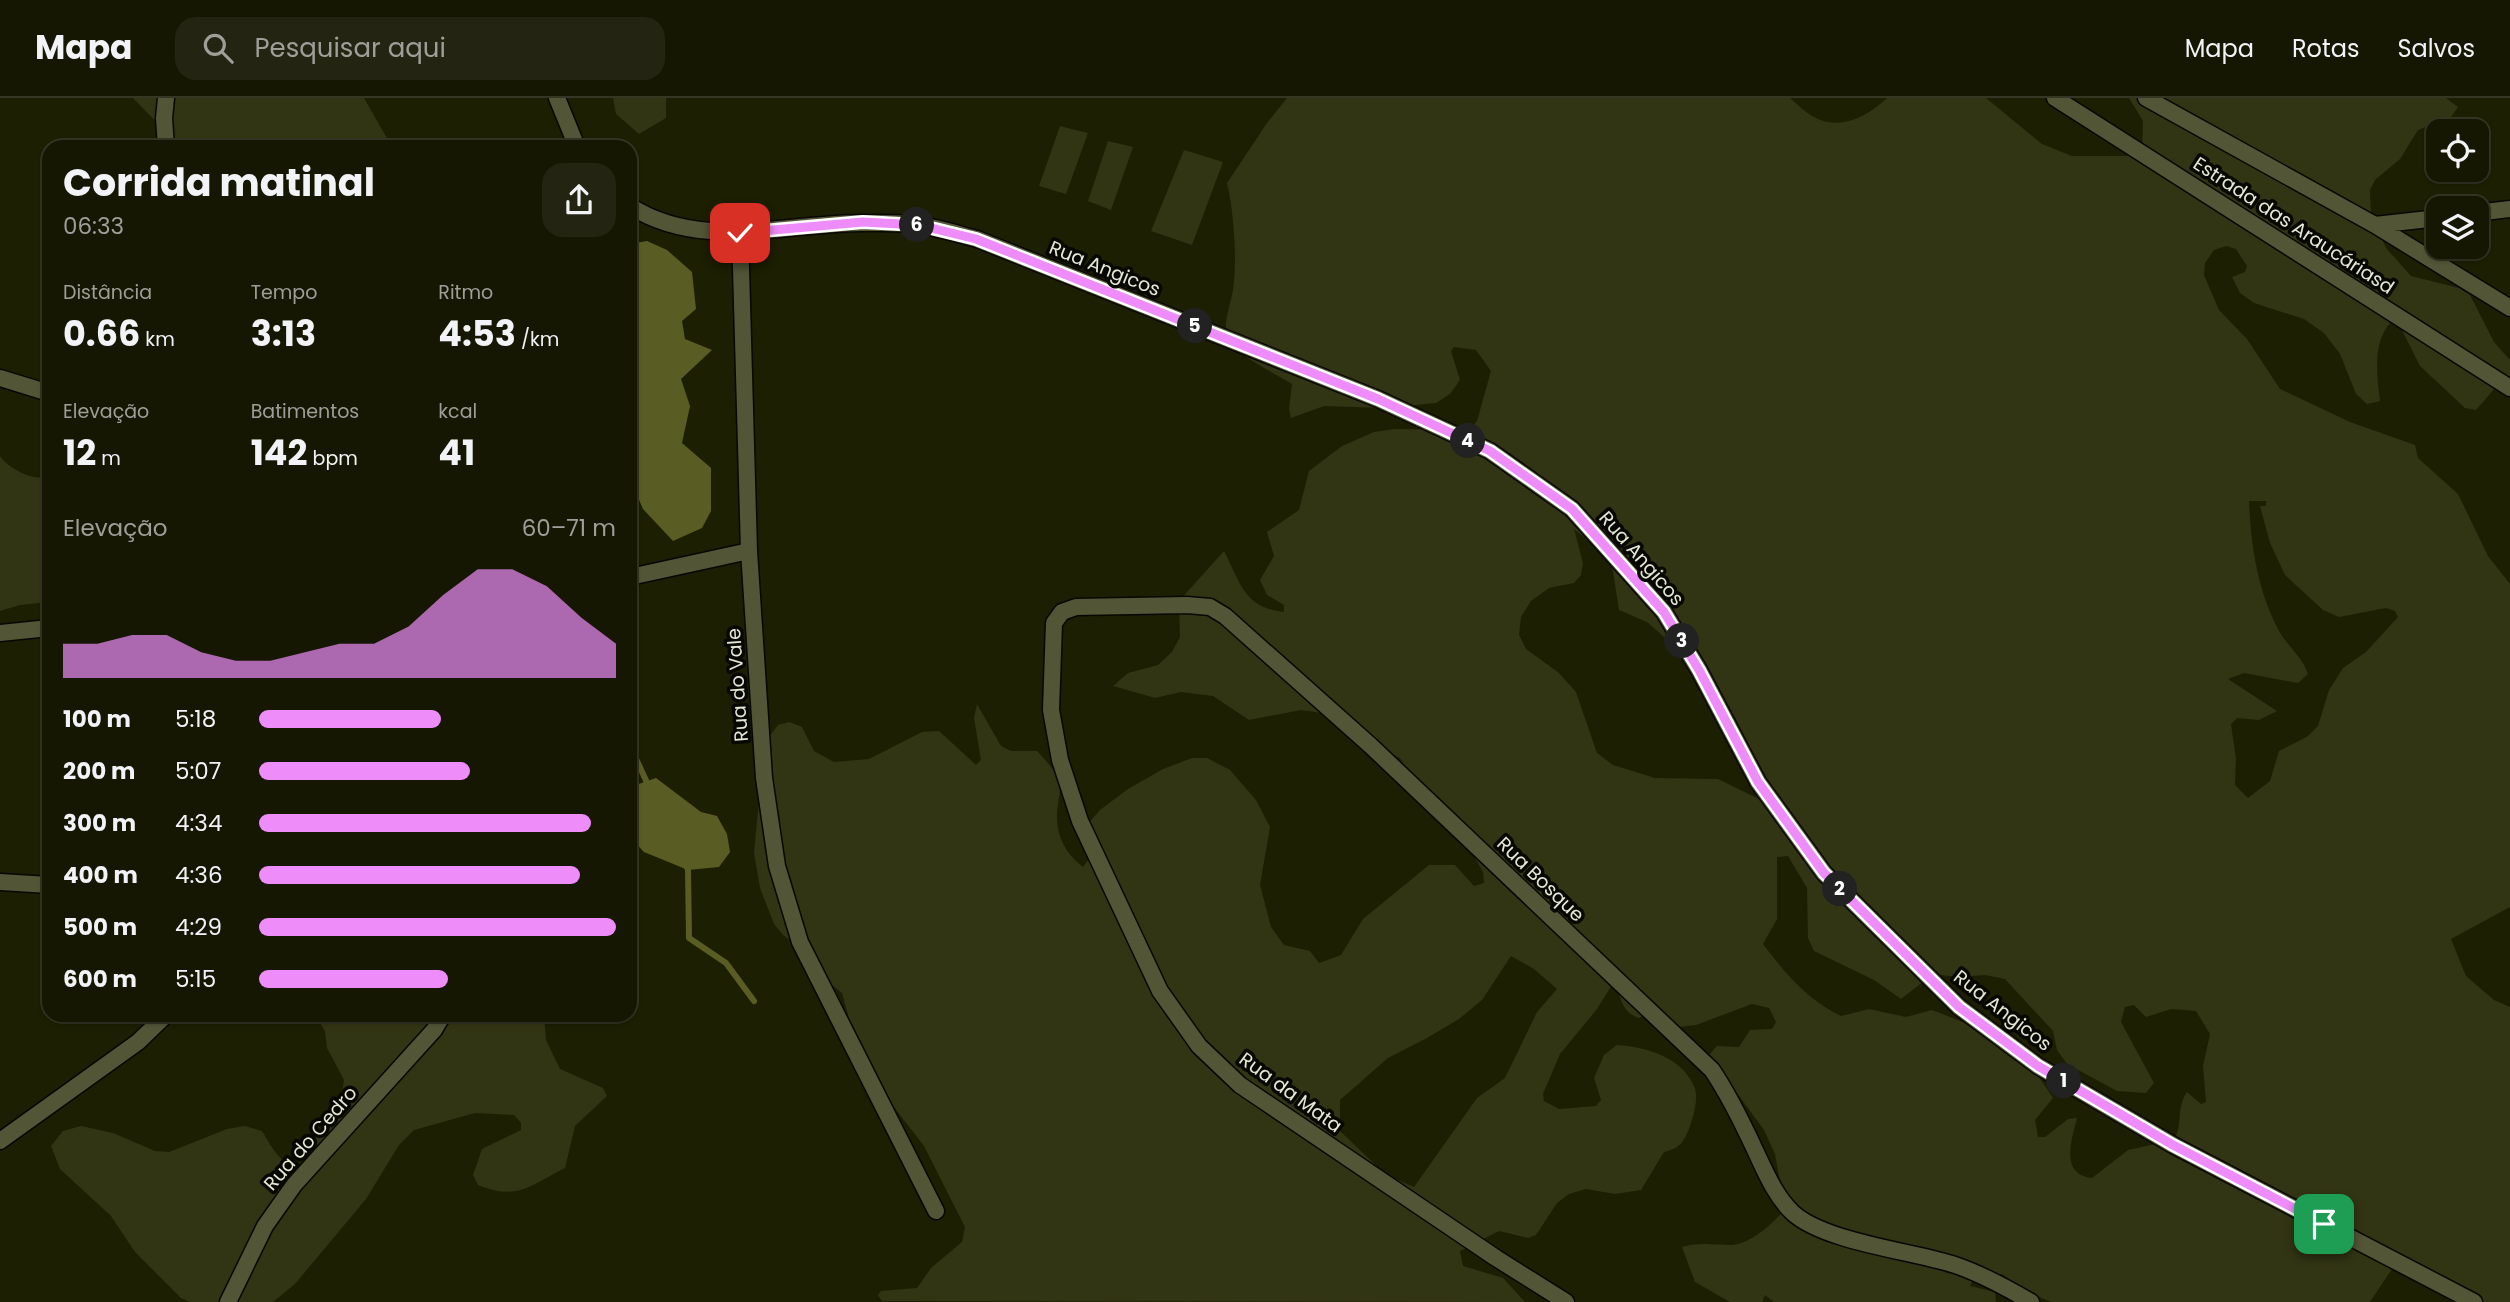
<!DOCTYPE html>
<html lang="pt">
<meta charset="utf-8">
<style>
:root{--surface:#161702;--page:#232411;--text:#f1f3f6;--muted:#9e9f99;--line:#353624;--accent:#ee8cf9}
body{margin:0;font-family:Poppins,sans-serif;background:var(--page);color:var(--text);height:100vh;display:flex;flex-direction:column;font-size:26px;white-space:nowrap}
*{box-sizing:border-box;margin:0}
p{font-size:23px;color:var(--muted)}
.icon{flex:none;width:38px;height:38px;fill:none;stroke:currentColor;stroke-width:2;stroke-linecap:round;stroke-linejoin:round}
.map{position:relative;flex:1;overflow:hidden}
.side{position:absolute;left:42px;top:42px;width:595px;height:882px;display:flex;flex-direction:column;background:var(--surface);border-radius:21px;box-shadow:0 2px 5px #0004,0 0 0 2px var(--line)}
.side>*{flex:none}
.buttons{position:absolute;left:2426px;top:21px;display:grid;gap:14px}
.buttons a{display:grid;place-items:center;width:63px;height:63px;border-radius:14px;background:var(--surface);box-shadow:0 2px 5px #0004,0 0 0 2px var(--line);font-size:35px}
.pin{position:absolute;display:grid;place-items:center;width:60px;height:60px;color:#fff;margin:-30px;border-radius:14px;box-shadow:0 4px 10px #0006}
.km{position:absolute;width:35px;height:35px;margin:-18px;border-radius:50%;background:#222;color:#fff;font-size:19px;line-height:35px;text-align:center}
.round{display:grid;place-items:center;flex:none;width:74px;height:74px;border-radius:21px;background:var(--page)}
.summary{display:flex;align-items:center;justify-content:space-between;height:119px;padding:0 21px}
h1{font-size:38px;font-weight:700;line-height:52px}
.metrics{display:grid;grid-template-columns:repeat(3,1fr);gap:10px;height:119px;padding:7px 21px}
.metrics div{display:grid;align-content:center}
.metrics b{font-size:35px;font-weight:700}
.metrics small{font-size:19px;font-weight:400}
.metrics p{font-size:19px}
.chart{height:196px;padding:14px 21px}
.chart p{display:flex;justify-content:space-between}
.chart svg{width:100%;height:126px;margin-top:7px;fill:var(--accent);opacity:.7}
ul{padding:0 21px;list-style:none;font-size:23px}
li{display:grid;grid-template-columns:112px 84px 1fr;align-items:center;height:52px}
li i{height:18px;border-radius:9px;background:var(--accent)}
header{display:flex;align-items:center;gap:42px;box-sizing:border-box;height:98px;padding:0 35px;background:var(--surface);border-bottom:2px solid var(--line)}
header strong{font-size:33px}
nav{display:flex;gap:38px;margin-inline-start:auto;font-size:24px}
.search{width:490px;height:63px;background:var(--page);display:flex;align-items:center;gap:18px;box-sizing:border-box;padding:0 24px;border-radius:21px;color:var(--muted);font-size:26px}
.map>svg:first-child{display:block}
.green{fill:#323514;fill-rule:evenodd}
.water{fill:#595d23}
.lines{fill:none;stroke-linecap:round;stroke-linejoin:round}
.stream{stroke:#595d23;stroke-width:6}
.street-casing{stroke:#080800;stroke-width:19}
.street{stroke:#525536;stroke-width:16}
.route-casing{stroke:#fff;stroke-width:14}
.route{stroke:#ee8cf9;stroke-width:9}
.labels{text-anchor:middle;stroke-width:7;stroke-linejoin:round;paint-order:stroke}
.street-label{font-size:19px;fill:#e6e8d6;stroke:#070801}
</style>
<header>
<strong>Mapa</strong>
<div class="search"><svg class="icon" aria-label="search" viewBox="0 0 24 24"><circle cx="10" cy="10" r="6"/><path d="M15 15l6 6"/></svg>Pesquisar aqui</div>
<nav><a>Mapa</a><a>Rotas</a><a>Salvos</a></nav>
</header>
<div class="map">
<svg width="2510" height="1204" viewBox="0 0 2510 1204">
<rect width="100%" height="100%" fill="#1d1f02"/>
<!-- green -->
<path class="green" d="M133,0h231l28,49h-217l-8,-14z
M613,0h53v20l-27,16 -23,-20z
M1287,0h503c7,6 14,13 22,18 26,16 55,1 75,-18h99l56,46 30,12h70l1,-35 -14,-23h317l12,9 -7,10 -33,13 -18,29 -25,21 -5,10 1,25 15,33 25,28 48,12 11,7 24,47 16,18v24l-3,-1 -12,5 -19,22 -11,-2 -45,-42 -18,-36 -11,-8c-19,20 -14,54 -11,79l-13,3 -11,-10 -16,-40 -16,-21 -20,-14 -50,-16 -14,-10 -8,-16 13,-5 2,-6 -11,-17 -10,-3 -12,4 -9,13 -1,12 15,35 28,29 33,50 70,33 65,23 3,13 40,36 30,62 22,28v323l-59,32 15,37 28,24 16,7v295h-43l-73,-36 -24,36h-319l-26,-11 -23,-17 -12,4 -15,-2 -5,10 25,6 1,10h-222l-9,-7 -3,7h-32l-35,-20 -13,-35c17,-5 32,-2 49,-2 22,-1 46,-26 59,-41l-11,-28 -4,-22 -11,-24 -55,-75 8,-9 22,1 11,-17 22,-1 4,-7 -7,-14 -17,-4 -56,21 -16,2 -32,-15 -9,6c-18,-6 -19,-22 -24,-38l-18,29 -37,45 -17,40 1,7 15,8 37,-3 5,-6 -7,-22 10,-23 13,-10c30,2 64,12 77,41 5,11 0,27 -3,37 -6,17 -9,25 -27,29l-23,38 -26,4 -29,-5 -17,5 -12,9 -21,32 -8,3 -29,-7 -39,20 3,15 40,12 22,24 -643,-1 -4,-6 3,-4 36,-3 14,-20 31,-26 3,-15 -41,-81 -44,-57 -28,-60 -10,-36 -21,-17 -19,-28 -19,-13 -9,-11 -14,-36 -6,-35 9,-95 6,-21 9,-12 11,-3 13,5 12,24 20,11 35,-3 53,-27 17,-1 37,34 5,-5 -7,-42 3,-14 24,42 10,5h26c9,10 18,18 22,32 2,6 0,14 -1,21 -4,26 4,47 25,63l6,-8 -2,-34 13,-15 28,-21 35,-20 29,-11h15l23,12 26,30 14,27 -10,58 11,42 13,18 26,6 9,12 22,-8 22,-36 66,-54h26l19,21 10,-3 -1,-11 -9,-16 -51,-57 -23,-41 -53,-22 -25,-23 -21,-3 -52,10 -36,-24 -32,-4 -26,6 -42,-12 15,-13 30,-8 14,-13 8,-15 -1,-36 45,-50c16,31 20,57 60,61v-7l-17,-10 -7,-15 14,-24 -7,-24 32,-22 10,-39 33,-25 32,-14 21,-3 74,1 8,-9 14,-50 -15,-21 -22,-3 -3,4 9,29 -10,14 -14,9 -52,5 -60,-2 -33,12 -2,-9 3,-25c-16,-10 -52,-27 -62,-42 -9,-12 -1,-33 2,-47 6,-28 2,-84 -5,-112l40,-60zM2249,403h17v5h-6l10,37 15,32 38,35 16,7 47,-9 9,3 3,6 -32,35 -23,16 -14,22 -11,36 -10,10 -29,15 -9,30 -22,17 -13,-13 1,-26 -5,-35 6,-6 22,2 18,-9 -49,-32 16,-6 54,10 10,-9c-6,-18 -22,-29 -30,-45 -21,-41 -27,-83 -29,-128zM1574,431l37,30 8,51 28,12 42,37 46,58 30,85 -47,-23 -63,-1 -42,-13 -16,-12 -21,-61 -17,-19 -33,-24 -7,-14 2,-18 10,-16 18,-13 25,-5 7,-8 2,-12zM1788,758l19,32 1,50 6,13 60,29 27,19 32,-25 25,3 27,-2 20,4 48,52 4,19 10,14 50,27 29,2 8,-10 -33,-61 4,-15 9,-2 12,12 25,-8 25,2 14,23 -7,32 3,36 -5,2 -14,-12c-11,15 -4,33 -13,48l-46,10 -36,28c-33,-4 -20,-39 -15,-60l-9,1 -23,18h-7l-3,-17 18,-22 -26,-39 -23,-21 -72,-28 -26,7 -37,-8 -28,7c-36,-18 -54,-41 -78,-72l14,-25v-62zM1511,858l23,13 23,20 -20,23 -32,66 -28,20 -63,89 -28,-12 -46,-44v-31l48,-42 39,-20 32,-19 23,-19z
M1060,28l28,7 -22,61 -27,-8z
M1108,43l25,6 -22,63 -23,-9z
M1184,52l39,12 -31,83 -41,-14z
M0,358c9,13 34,26 49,20v126l-29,3 -20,6z
M315,917h229l2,25 14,29 43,19 4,8 -32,30 -10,42c-36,18 -47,33 -87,17l-5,-10 9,-26 39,-19v-7l-7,-8 -39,-2 -61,17 -15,15 -33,54 -71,85 -22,18h-83l-9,-4 -46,-46 -24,-36 -51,-47 -9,-23 12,-15 18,-5 32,7 42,18 14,1 58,-23 18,-3 17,5c11,18 19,35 41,39l14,-16 -6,-13 28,-31 5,-30 -17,-32 -2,-17z"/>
<!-- water -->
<path class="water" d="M647,143l20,9 25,22 4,37 -14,12 3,18 27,11 -31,29 9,27 -8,37 29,25v43l-9,17 -29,13 -30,-32 -13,-30v-235z
M656,680l45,34 16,4 10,18 3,18 -11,15 -31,3 -44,-18 -14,-15v-50z"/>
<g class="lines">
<!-- stream -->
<path class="stream" d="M630,648l20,43
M686,767l2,5 1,68 37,25 28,38"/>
<defs>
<path id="street" d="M166,0l-2,20 2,29
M557,0l20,49
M2055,0l455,290
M2146,0l229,127 135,83
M630,108c72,46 158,16 236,17 17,0 36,-1 53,2 20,3 39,9 58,14l401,160 112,52 82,58 92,103 35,58 59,112 66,91 135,134 79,59 135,79 301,157
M2476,115l34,-4
M2375,127l63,-7
M740,135l9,318 15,227 13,88 23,76 136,269
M0,280l49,15
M630,479l119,-26
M0,535l49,-5
M0,784l49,3
M0,1043l138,-99 28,-27
M228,1204l37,-76 29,-41 140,-155 9,-15
M1566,1204l-70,-44 -256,-173 -41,-39 -39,-55 -80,-170 -20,-61 -9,-50 3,-87 8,-11 14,-5 111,-2 23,2 15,9 146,130 341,324c17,25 30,52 43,80 10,21 20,46 38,63 32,29 119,38 162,52 27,9 52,23 76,37"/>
</defs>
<!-- street casing -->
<use href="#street" class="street-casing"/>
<!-- street -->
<use href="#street" class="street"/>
</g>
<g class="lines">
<defs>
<path id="route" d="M740,135l123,-11 56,3 57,14 402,160 112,52 82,58 92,103 35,58 59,112 66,91 135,134 79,59 135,79 151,79"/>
</defs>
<!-- route casing -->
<use href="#route" class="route-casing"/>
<!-- route -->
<use href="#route" class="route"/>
</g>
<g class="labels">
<!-- street labels -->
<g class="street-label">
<text transform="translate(2294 127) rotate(33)" y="7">Estrada das Araucáriasd</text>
<text transform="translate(1105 170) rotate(22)" y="7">Rua Angicos</text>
<text transform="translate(1642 460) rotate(49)" y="7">Rua Angicos</text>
<text transform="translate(737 587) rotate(-94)" y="7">Rua do Vale</text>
<text transform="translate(1541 781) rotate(44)" y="7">Rua Bosque</text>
<text transform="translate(2003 912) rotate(38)" y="7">Rua Angicos</text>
<text transform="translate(1291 994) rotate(36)" y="7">Rua da Mata</text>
<text transform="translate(310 1040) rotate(-49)" y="7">Rua do Cedro</text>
</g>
</g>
</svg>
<div class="buttons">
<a><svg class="icon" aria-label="locate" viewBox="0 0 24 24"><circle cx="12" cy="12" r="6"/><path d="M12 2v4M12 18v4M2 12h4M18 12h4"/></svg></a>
<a><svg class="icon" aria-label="layers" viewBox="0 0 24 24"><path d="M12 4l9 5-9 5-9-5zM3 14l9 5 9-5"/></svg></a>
</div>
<div class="pin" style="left:2324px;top:1126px;background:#1e9e55"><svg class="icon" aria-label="arrive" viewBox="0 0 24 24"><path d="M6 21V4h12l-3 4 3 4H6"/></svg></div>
<div class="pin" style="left:740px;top:135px;background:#d93025"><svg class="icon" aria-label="check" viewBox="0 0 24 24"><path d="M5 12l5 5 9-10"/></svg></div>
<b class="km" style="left:2064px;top:983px">1</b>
<b class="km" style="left:1840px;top:791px">2</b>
<b class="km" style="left:1682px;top:543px">3</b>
<b class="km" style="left:1468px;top:343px">4</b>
<b class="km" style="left:1195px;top:228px">5</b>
<b class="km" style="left:917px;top:127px">6</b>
<section class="side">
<div class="summary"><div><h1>Corrida matinal</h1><p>06:33</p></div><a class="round"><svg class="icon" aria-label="share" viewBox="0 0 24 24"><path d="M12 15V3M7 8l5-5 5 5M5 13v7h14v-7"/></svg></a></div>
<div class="metrics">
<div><p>Distância</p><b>0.66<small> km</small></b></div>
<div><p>Tempo</p><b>3:13</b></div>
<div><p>Ritmo</p><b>4:53<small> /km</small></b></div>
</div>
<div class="metrics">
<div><p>Elevação</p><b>12<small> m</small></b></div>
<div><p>Batimentos</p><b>142<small> bpm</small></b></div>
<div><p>kcal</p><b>41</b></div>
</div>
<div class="chart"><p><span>Elevação</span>60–71 m</p>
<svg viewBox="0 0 160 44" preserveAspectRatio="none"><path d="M0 44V32L10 32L20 29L30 29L40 35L50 38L60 38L70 35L80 32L90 32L100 26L110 15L120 6L130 6L140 12L150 23L160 32V44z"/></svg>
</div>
<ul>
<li><b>100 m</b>5:18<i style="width:51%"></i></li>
<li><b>200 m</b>5:07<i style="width:59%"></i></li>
<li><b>300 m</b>4:34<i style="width:93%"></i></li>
<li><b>400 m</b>4:36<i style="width:90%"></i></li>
<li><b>500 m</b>4:29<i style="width:100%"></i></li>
<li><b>600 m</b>5:15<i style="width:53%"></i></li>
</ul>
</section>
</div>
